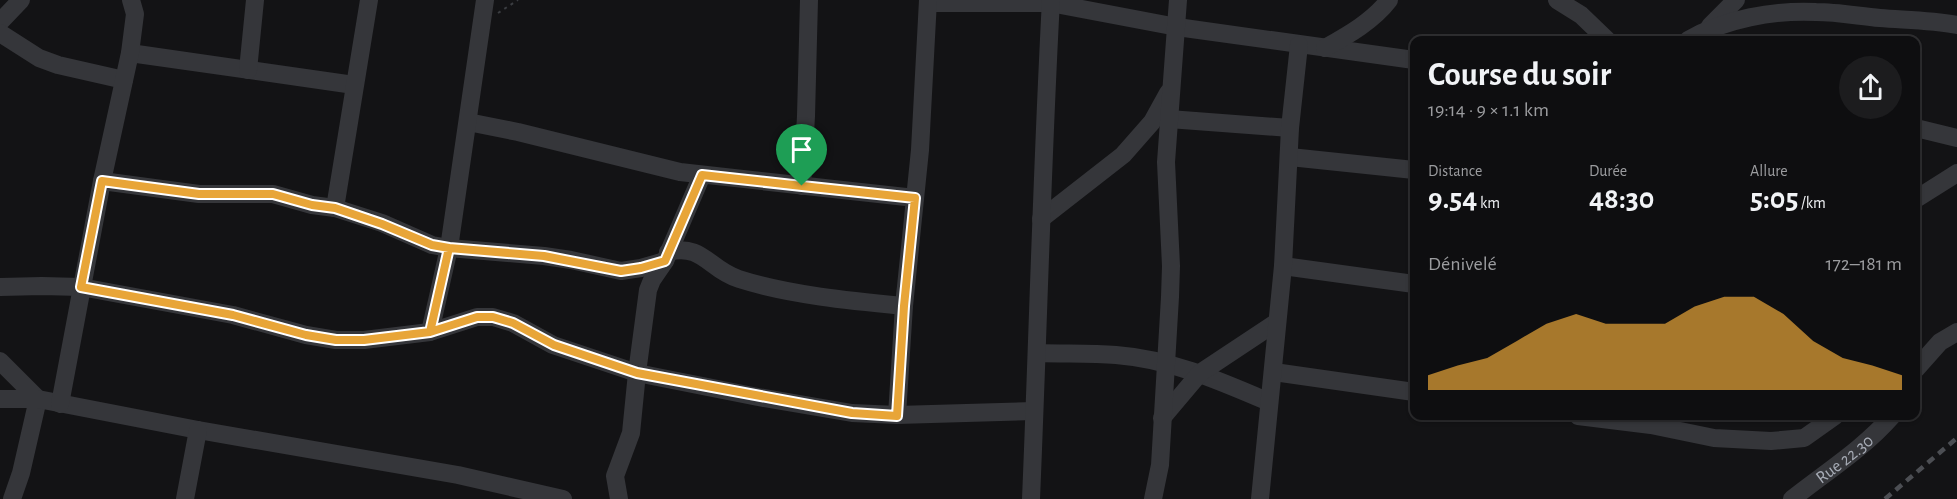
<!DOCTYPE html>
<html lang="fr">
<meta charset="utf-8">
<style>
:root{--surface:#0e0e10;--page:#1c1c1e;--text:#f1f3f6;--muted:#9b9c9f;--line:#2e2e30;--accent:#e8a538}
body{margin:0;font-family:"Alegreya Sans",sans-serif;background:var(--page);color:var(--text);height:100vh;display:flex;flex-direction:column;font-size:22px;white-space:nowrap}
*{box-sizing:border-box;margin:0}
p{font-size:20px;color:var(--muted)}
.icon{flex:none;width:33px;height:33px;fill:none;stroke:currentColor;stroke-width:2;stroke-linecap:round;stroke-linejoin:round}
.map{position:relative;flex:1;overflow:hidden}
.sheet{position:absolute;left:1410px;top:36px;width:510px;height:384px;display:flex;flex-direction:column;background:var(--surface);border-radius:12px;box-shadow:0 2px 4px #0004,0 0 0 2px var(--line)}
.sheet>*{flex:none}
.pin{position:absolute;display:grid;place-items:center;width:51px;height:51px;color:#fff;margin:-62px -26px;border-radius:50% 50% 50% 0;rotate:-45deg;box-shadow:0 0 6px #0007}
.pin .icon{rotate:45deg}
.round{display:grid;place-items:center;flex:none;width:63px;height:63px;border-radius:32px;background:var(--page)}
.overview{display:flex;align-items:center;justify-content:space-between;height:102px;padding:0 18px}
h1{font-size:33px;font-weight:600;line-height:45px}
.metrics{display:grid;grid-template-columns:repeat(3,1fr);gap:9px;height:102px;padding:6px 18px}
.metrics div{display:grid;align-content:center}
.metrics b{font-size:30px;font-weight:600}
.metrics small{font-size:16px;font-weight:400}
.metrics p{font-size:16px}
.chart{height:168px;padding:12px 18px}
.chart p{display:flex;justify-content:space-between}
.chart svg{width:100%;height:108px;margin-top:6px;fill:var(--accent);opacity:.7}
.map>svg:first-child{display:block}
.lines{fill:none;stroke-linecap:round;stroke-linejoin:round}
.path{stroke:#3b3d41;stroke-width:2;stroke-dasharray:3 4.5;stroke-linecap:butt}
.minor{stroke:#35363a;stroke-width:18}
.rail{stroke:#4c4e53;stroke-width:4.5;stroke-dasharray:8 6;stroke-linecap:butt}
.route-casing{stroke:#fff;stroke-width:12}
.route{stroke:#e8a538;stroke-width:8}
.labels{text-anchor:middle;stroke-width:4.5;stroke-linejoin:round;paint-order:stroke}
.street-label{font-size:18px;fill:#a6abb5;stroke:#0e0e10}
</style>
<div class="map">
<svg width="1957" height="499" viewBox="0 0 1957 499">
<rect width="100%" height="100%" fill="#131315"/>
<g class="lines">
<!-- path -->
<path class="path" d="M498,13l20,-13"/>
<!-- minor -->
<g class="minor">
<path d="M1557,0l24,15 26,25"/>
<path d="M928,3h122l127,24 237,33"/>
<path d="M0,22l21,-22"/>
<path d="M1710,26l26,-26"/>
<path d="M0,33l39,25 19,7 66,15"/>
<path d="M1688,40c37,-21 85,-30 128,-28 21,0 42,4 64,6 25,2 52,2 77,7"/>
<path d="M1325,48c23,-13 48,-27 64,-48"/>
<path d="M130,53l224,32"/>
<path d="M248,70l7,-70"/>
<path d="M1169,119l121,9"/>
<path d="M468,122l50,10 162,40 235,26"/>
<path d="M1916,128l41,10"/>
<path d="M1290,157l124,13"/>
<path d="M102,181l97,13h74l39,11 23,3 47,15 50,22 17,3 95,8 27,4 50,11 20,-3 24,-7"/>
<path d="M802,186l4,-70 3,-116"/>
<path d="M1916,199l41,-26"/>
<path d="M335,208l34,-208"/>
<path d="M1041,219l82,-64 29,-33 16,-29"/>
<path d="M668,252c35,-9 41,18 71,27 50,16 113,22 165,27"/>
<path d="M1283,266l131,18"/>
<path d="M0,287l42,-1 39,1 152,28 73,20 30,5h28l66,-8 47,-15h16l20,6 40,22 84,28 121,24 94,16 45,2 137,-4"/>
<path d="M430,332l19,-84 36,-248"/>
<path d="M1038,353c26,1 52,0 78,2 54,4 104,26 153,47"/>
<path d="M0,361l38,38 -17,74 -9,26"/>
<path d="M1916,369l24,-27 17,-10"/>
<path d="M1274,372l140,20"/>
<path d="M0,399h38l160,31 260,45 105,24"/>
<path d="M60,404l42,-223 28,-128 5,-39 -4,-14"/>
<path d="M897,415l7,-109 16,-156 8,-150"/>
<path d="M1578,416l73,9 63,13 57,3 33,-3 31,-22"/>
<path d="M1162,418l38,-45 77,-51"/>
<path d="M185,499l13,-69"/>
<path d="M619,499l-4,-23 16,-43 6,-60 11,-83 4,-10 13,-19 37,-86"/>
<path d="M1031,499c7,-166 11,-333 20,-499"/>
<path d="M1153,499l7,-34 10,-168 1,-31 -5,-104 12,-162"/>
<path d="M1260,499l23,-233 7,-138 9,-83"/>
<path id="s1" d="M1792,499c34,-27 71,-50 100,-83"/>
</g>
<!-- rail -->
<path class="rail" d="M1885,499l72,-61"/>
</g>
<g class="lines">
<defs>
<path id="route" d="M802,186l-100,-11 -37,86 -24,7 -20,3 -77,-15 -95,-8 -19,84 -66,8h-28l-30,-5 -73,-20 -152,-28 21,-106 97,13h74l39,11 23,3 47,16 50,21 17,3 -19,84 47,-15h16l20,6 41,22 83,28 215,40 45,3 7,-110 11,-108 -113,-12"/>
</defs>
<!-- route casing -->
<use href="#route" class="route-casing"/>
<!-- route -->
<use href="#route" class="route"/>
</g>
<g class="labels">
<!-- street labels -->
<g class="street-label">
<text dy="6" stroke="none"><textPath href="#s1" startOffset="66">Rue 22.30</textPath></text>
</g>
</g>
</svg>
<div class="pin" style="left:802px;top:186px;background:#1e9e55"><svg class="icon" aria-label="arrive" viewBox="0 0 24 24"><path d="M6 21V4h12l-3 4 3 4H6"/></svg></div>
<section class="sheet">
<div class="overview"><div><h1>Course du soir</h1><p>19:14 · 9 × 1.1 km</p></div><a class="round"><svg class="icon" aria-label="share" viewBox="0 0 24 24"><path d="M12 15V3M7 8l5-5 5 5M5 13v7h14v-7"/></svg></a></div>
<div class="metrics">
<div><p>Distance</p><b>9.54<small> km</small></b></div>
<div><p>Durée</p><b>48:30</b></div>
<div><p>Allure</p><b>5:05<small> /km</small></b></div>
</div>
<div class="chart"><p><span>Dénivelé</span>172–181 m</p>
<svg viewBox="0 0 160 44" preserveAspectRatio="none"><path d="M0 44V38L10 34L20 31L30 24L40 17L50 13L60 17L70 17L80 17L90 10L100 6L110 6L120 13L130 24L140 31L150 34L160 38V44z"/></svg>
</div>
</section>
</div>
